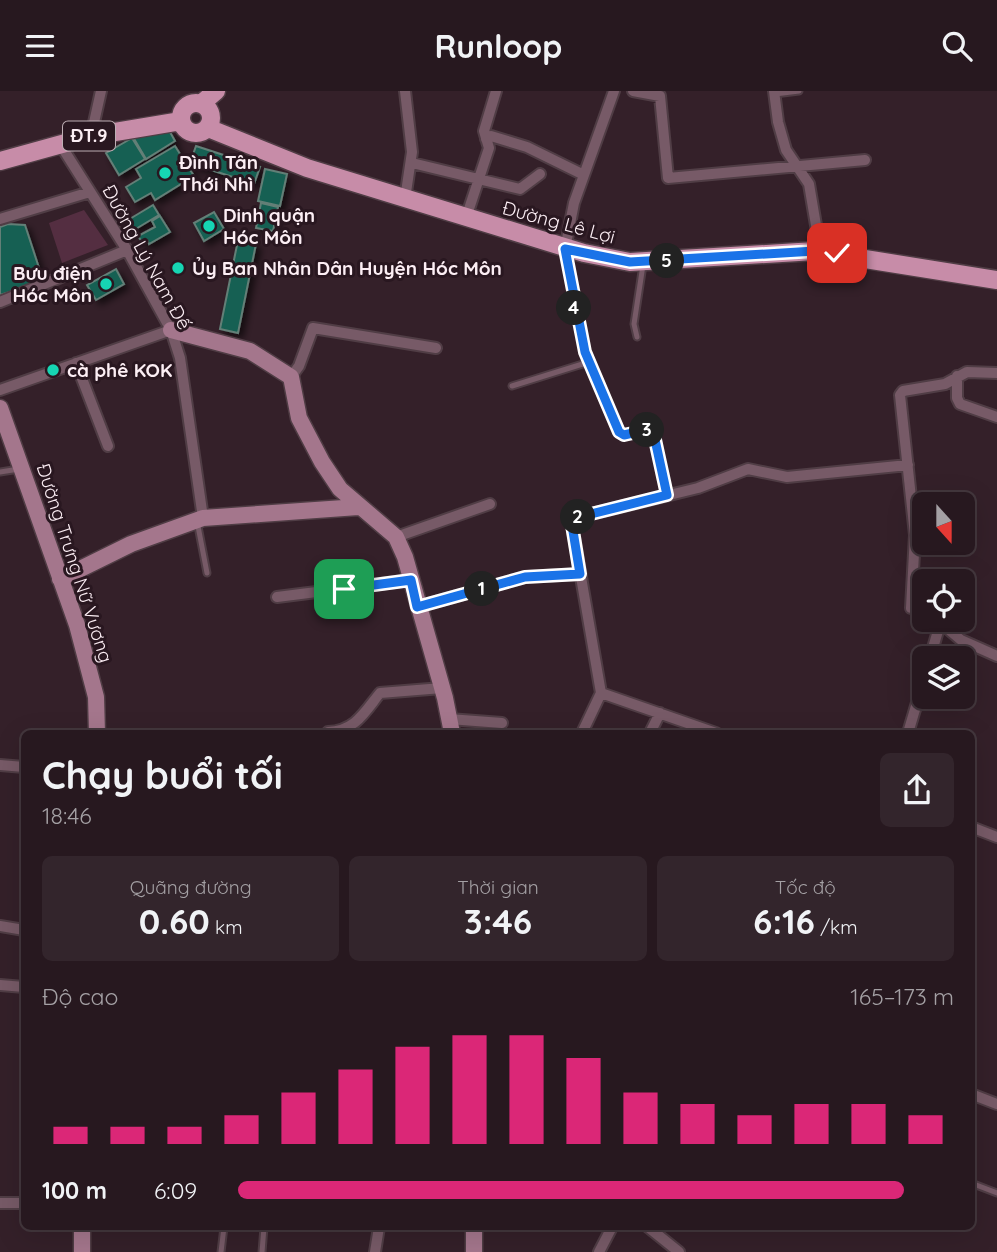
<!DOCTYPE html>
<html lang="vi">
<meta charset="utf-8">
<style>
:root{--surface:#27181f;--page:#33252c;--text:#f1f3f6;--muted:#a4a0a4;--line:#43373d;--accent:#db2777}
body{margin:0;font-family:Quicksand,sans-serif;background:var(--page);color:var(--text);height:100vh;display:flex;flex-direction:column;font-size:26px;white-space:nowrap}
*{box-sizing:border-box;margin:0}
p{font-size:23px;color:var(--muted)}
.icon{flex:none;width:38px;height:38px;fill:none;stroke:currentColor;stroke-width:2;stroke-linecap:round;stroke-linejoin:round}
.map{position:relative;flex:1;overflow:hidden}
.sheet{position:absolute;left:21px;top:639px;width:954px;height:500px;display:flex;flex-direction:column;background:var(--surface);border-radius:10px;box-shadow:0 7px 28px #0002,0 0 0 2px var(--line)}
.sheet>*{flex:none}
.needle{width:46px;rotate:159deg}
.tools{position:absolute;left:912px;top:401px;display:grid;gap:14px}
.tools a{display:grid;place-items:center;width:63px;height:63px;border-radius:10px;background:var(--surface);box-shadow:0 7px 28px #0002,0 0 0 2px var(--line);font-size:35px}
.pin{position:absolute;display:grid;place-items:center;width:60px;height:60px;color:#fff;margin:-30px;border-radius:14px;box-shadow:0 4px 10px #0006}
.km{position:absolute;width:35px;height:35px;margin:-18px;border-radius:50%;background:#222;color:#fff;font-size:19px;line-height:35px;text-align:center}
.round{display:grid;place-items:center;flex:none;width:74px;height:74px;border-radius:10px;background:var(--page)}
.overview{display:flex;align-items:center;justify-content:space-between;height:119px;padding:0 21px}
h1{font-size:38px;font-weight:800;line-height:52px}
.stats{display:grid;grid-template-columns:repeat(3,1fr);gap:10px;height:119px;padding:7px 21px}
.stats div{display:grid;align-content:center;border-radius:10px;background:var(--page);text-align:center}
.stats b{font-size:35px;font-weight:800}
.stats small{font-size:19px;font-weight:400}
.stats p{font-size:19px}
.chart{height:196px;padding:14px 21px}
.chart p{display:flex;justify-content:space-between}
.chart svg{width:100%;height:126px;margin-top:7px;stroke:var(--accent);stroke-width:6}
ul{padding:0 21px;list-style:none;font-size:23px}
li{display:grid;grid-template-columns:112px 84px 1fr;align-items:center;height:52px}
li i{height:18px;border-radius:9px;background:var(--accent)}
header{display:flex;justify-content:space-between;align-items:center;height:91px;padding:0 21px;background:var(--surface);font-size:32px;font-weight:800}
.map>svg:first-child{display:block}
.green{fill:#542e41}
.building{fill:#166152;stroke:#637f77;stroke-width:2;filter:url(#shadow)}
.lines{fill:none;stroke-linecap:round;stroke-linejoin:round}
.lane-casing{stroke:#503d45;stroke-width:9}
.street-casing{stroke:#503d45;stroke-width:14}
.secondary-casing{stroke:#503d45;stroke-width:19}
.primary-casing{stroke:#503d45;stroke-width:21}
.lane{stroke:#775a67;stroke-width:5}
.street{stroke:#775a67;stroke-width:10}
.secondary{stroke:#a4768c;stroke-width:16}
.primary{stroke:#c78ca8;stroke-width:18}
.route-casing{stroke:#fff;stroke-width:14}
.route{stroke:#1a73e8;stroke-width:9}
.poi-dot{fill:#16d5b3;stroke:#291720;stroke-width:2.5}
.labels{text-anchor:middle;stroke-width:6;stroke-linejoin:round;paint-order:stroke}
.shield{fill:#291720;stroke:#bdaeb4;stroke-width:2}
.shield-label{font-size:18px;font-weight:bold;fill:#fceef4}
.poi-label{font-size:19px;font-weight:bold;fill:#fceef4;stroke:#291720;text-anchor:start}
.street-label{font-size:19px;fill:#fceef4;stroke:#291720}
</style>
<header><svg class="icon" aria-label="menu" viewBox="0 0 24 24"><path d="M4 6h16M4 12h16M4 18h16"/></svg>Runloop<svg class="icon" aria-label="search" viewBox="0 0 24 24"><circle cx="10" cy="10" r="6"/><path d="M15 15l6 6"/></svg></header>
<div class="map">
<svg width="997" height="1161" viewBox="0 0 997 1161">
<defs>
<filter id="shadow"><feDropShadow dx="4.5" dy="4.5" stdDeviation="3.5" flood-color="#0009"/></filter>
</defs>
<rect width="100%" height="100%" fill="#342029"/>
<!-- green -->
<path class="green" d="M84,119l24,35 -46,18 -13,-40z"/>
<!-- building -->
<path class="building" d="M162,38l8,3 5,9 -29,18 -13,-22z
M132,47l13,21 -26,16 -13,-22z
M175,55l19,30 -39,24 -4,-7 -16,9 -9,-15 15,-9 -5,-9z
M196,55l64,21 -6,17 -64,-21z
M265,78l22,5 -7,32 -22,-5z
M261,112l17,4 -5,24 -17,-3z
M153,114l6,10 -25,15 -6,-10z
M214,121l10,17 -20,12 -10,-18z
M160,125l10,16 -21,12 -2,-4 -5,2 -4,-6 17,-9 -3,-6z
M8,133l17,1 17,52 -13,9 -29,9v-68z
M238,149l18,4 -18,89 -18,-4z
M116,178l8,15 -28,16 -9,-15z"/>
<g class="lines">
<defs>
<path id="lane" d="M775,3l24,-3
M565,161l20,100 34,80 5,3 22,-5 8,5 13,60
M637,246l-3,-13 9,-59
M512,295l77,-24
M0,381l19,-3
M197,430l10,52
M971,1092l26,10
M221,1161l3,-25
M262,1161l2,-25"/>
<path id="street" d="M633,0l27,5 8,82 197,-18
M774,0l4,31 8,28 23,34 8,47 -2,20
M91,45l10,-45
M486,48l5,-3 36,11 57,28
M60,53l67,106 44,80 9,28 23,160
M412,72l108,26 20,-15
M405,108l7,-47 -7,-61
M466,127l23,-70 -5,-17 12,-40
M0,128l90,-27
M565,158l9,-46 40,-112
M0,211l127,-52
M76,272l32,83
M957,285v22l3,6 37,13
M291,286l8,-11 14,-38 123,20
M0,299l171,-60
M396,446l94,-33
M277,506l134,-17
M417,516l108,-30 55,-3
M924,520l-13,-3 4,-73 -15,-140 3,-4 42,-7 22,-12 30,1
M936,528l25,21 36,16
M930,567l10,-34
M601,602l115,40
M449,628l53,4
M328,641c27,-1 36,-19 52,-39l62,-5
M582,642l19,-40 -30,-174 127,-31 50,-19 39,8 121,-12
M650,642l10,-20
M908,642l16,-54
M0,674l24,2
M971,736l26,10
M0,835l24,4
M0,894l24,2
M971,1003l26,10
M0,1112h24
M648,1136l31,25
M375,1161l4,-25
M599,1161l13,-25"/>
<path id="secondary" d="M171,239l79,21 41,26 8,41 23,44 18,27 56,48 9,20 40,141 7,35
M0,317l77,217 19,72 1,36
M60,488l71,-35 72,-26 155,-11
M82,1161v-25
M474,1161v-25"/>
<path id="primary" d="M181 27a15 15 0 1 1 30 0a15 15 0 1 1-30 0Z
M201,13l15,-13
M208,37l99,40 277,85 46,9 185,-11 182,29
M0,70l91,-25 90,-15"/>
</defs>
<!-- lane casing -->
<use href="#lane" class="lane-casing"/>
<!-- street casing -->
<use href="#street" class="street-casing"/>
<!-- secondary casing -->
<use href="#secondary" class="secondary-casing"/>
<!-- primary casing -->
<use href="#primary" class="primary-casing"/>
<!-- lane -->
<use href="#lane" class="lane"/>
<!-- street -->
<use href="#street" class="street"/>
<!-- secondary -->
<use href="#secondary" class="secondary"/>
<!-- primary -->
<use href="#primary" class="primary"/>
</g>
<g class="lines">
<defs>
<path id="route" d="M344,498l67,-9 6,27 108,-30 55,-3 -9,-55 96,-24 -13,-60 -8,-5 -22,5 -5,-3 -34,-80 -20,-103 65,13 185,-11 22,2"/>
</defs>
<!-- route casing -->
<use href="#route" class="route-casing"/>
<!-- route -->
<use href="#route" class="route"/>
</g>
<!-- markers -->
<g class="poi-dot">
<circle cx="165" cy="82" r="7"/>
<circle cx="209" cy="135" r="7"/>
<circle cx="178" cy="177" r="7"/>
<circle cx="106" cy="193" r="7"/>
<circle cx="53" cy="279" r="7"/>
</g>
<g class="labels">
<!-- shield labels -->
<rect class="shield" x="63" y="30.5" width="52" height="29" rx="5"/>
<g class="shield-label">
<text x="89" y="51">ĐT.9</text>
</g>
<!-- poi labels -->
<g class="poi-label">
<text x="179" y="78">Đình Tân<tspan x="179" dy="22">Thới Nhì</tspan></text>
<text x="223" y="131">Dinh quận<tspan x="223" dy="22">Hóc Môn</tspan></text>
<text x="192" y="184">Ủy Ban Nhân Dân Huyện Hóc Môn</text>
<text x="92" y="189" text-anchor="end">Bưu điện<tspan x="92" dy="22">Hóc Môn</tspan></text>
<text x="67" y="286">cà phê KOK</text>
</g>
<!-- street labels -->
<g class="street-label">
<text transform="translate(559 131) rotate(15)" y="7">Đường Lê Lợi</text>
<text transform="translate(147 166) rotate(61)" y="7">Đường Lý Nam Đế</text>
<text transform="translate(75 472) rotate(72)" y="7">Đường Trưng Nữ Vương</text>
</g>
</g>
</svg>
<div class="tools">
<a><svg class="needle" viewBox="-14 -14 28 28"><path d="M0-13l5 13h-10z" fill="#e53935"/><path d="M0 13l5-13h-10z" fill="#a4a0a4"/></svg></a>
<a><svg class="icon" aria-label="locate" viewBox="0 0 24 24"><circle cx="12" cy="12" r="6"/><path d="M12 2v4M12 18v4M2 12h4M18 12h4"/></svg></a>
<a><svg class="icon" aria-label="layers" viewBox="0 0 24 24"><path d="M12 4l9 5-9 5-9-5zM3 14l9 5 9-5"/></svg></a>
</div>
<div class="pin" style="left:344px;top:498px;background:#1e9e55"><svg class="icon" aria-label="arrive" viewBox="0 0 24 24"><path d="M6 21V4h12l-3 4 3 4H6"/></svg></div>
<div class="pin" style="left:837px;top:162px;background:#d93025"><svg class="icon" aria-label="check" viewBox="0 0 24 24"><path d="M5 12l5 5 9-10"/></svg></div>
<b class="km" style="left:482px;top:498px">1</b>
<b class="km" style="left:578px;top:426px">2</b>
<b class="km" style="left:647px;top:339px">3</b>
<b class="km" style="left:574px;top:217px">4</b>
<b class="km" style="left:667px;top:170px">5</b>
<section class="sheet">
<div class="overview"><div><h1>Chạy buổi tối</h1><p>18:46</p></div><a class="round"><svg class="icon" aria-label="share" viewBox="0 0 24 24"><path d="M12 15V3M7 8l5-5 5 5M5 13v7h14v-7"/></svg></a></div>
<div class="stats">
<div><p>Quãng đường</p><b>0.60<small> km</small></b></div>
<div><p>Thời gian</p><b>3:46</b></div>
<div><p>Tốc độ</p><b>6:16<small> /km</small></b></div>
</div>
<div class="chart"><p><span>Độ cao</span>165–173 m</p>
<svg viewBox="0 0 160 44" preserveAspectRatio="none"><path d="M5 44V38M15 44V38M25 44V38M35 44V34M45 44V26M55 44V18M65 44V10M75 44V6M85 44V6M95 44V14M105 44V26M115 44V30M125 44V34M135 44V30M145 44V30M155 44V34"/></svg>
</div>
<ul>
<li><b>100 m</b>6:09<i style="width:93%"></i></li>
</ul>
</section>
</div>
